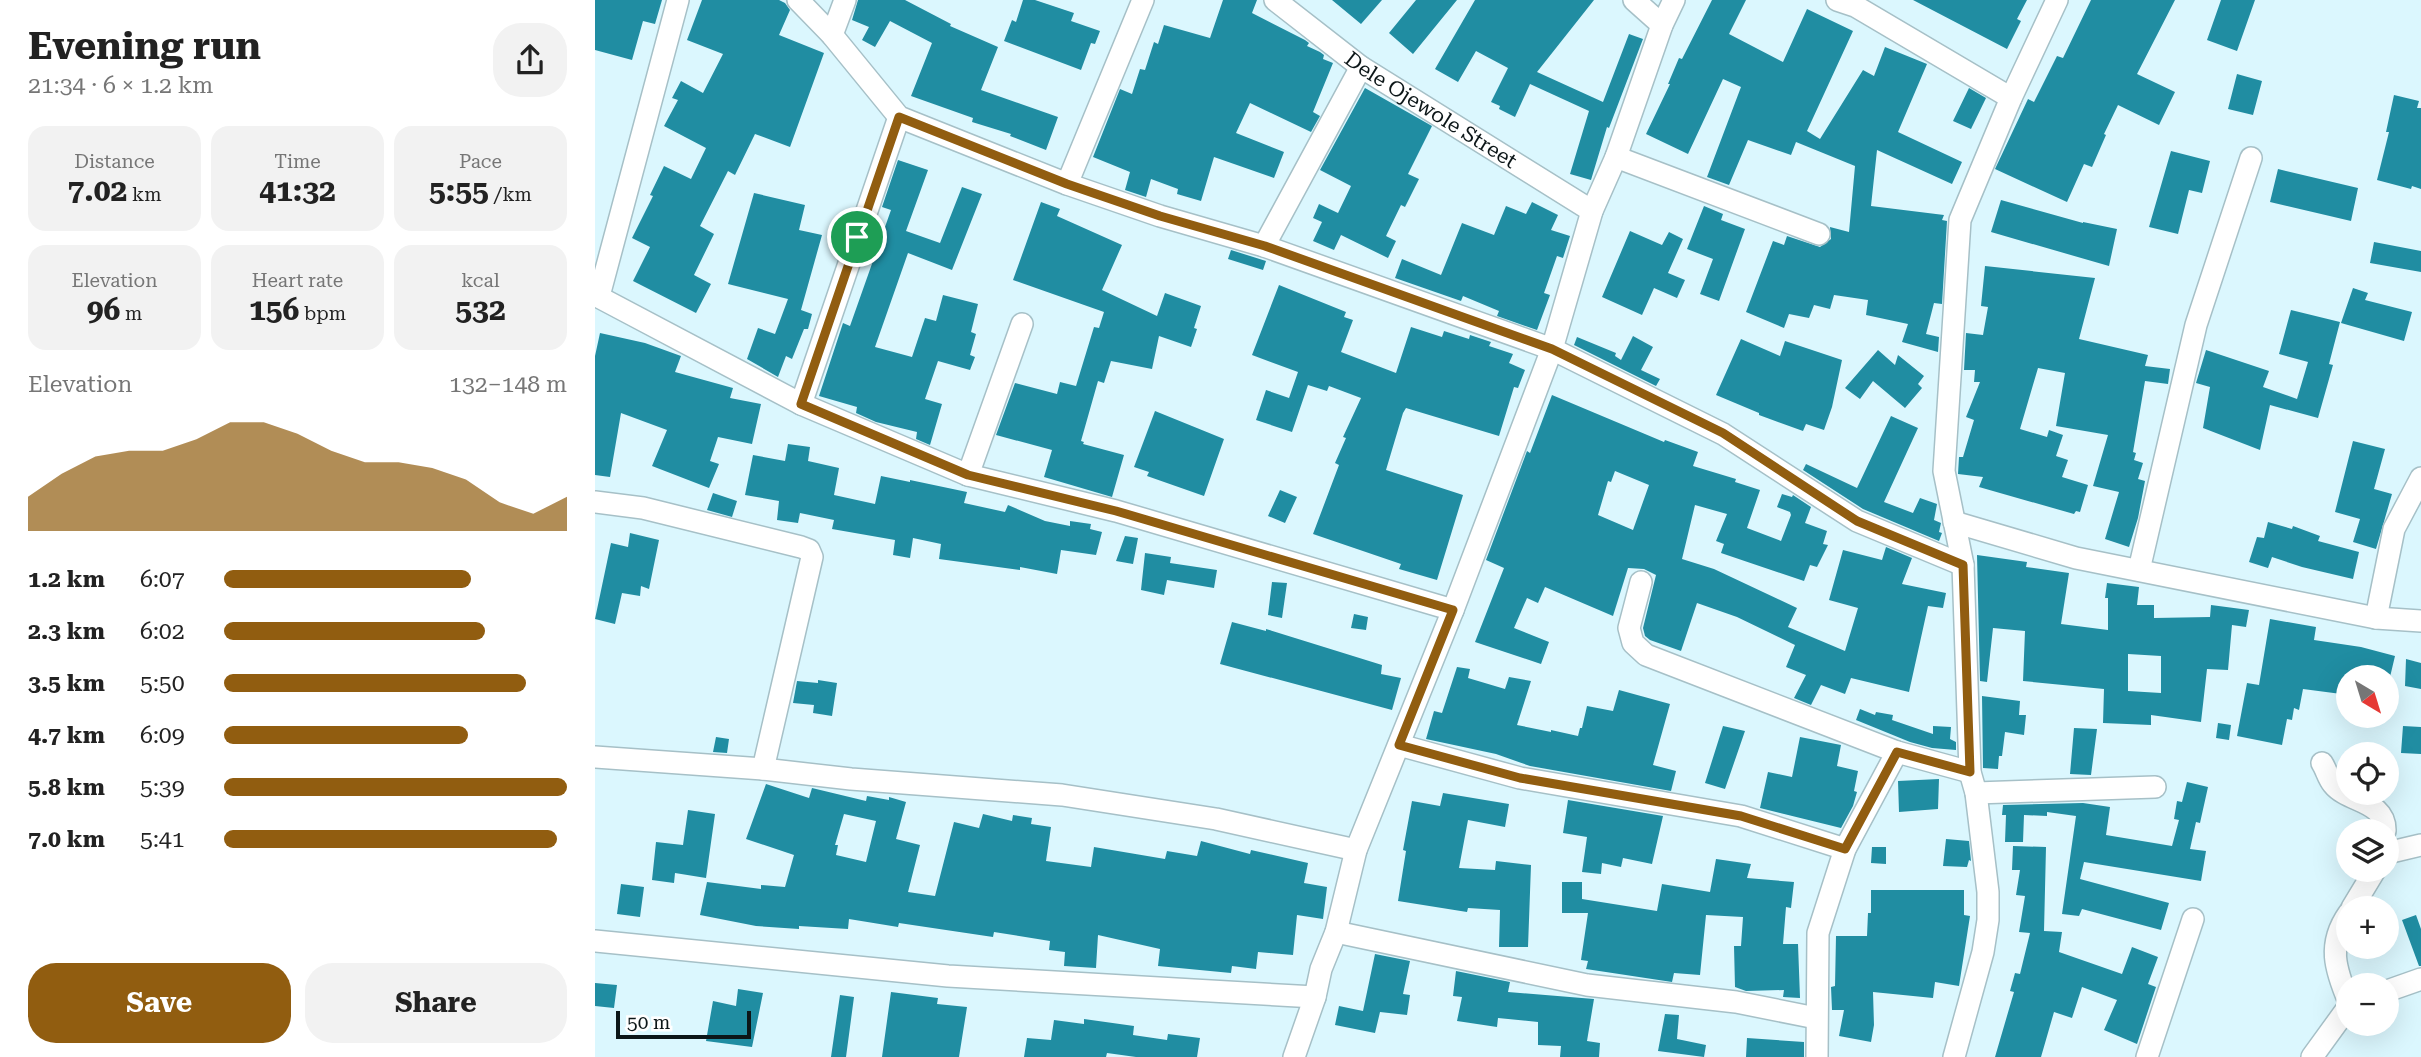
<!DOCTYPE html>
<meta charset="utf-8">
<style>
:root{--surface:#fff;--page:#f2f2f2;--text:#222;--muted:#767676;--accent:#915d10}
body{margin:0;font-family:"Roboto Serif",serif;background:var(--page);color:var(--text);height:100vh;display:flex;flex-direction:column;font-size:26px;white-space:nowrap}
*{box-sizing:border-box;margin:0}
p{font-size:23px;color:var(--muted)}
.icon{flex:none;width:38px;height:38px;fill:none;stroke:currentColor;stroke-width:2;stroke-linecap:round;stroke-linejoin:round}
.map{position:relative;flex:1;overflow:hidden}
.side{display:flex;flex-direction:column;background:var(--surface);width:595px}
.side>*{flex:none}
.needle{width:46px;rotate:142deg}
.tools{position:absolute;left:1741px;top:665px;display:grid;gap:14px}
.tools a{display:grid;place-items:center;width:63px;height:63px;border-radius:50%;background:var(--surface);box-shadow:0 7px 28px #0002;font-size:35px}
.scale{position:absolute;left:21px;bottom:18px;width:135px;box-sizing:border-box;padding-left:7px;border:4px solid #0c1618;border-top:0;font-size:19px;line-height:24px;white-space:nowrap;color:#0c1618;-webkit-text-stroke:5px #fff;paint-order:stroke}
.pin{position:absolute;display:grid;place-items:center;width:60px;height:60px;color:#fff;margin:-30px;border:4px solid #fff;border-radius:50%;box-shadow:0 2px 7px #0007}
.round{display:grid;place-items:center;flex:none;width:74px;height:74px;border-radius:28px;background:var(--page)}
.overview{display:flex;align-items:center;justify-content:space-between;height:119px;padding:0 28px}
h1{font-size:38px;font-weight:700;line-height:52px}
.metrics{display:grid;grid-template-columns:repeat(3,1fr);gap:10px;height:119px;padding:7px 28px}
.metrics div{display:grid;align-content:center;border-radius:18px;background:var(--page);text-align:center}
.metrics b{font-size:30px;font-weight:700}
.metrics small{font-size:19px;font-weight:400}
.metrics p{font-size:19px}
.chart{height:196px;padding:14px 28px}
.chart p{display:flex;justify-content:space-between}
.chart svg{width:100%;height:126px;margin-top:7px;fill:var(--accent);opacity:.7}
.primary-button{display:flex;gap:14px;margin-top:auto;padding:14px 28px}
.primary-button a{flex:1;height:80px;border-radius:28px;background:var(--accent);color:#fff;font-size:28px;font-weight:700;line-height:80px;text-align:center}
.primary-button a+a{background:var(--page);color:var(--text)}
ul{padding:0 28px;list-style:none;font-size:23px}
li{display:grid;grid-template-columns:112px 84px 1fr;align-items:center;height:52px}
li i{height:18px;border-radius:9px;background:var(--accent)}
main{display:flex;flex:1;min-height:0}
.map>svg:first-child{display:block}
.building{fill:#208da2;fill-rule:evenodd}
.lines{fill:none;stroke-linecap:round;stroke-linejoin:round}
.street-casing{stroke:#a6c0c7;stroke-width:24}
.street{stroke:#fff;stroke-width:21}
.route-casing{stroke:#fff;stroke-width:14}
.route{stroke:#915d10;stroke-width:9}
.labels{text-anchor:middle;stroke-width:6;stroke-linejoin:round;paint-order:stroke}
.street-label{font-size:21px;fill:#0c1618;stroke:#fff}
</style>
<main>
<section class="side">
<div class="overview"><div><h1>Evening run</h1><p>21:34 · 6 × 1.2 km</p></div><a class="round"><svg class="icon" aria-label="share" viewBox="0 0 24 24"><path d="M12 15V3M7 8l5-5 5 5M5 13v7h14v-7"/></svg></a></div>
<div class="metrics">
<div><p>Distance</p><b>7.02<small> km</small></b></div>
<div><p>Time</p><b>41:32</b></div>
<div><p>Pace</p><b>5:55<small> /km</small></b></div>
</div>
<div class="metrics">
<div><p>Elevation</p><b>96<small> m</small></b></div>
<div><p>Heart rate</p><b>156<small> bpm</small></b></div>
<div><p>kcal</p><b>532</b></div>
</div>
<div class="chart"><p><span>Elevation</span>132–148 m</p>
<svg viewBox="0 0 160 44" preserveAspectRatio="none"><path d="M0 44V32L10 24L20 18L30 16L40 16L50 12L60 6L70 6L80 10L90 16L100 20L110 20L120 22L130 26L140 34L150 38L160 32V44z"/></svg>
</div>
<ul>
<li><b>1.2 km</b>6:07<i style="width:72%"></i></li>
<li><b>2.3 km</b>6:02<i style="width:76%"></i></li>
<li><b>3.5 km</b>5:50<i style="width:88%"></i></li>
<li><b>4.7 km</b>6:09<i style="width:71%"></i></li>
<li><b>5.8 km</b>5:39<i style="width:100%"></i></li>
<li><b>7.0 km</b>5:41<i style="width:97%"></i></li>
</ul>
<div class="primary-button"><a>Save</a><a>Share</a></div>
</section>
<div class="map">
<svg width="1826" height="1057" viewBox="0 0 1826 1057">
<rect width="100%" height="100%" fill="#dbf7fe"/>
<!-- building -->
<path class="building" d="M0,0h67l-7,24 -12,-3 -11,39 -37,-10z
M107,0h77l6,3 5,7 -11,25 45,18 -34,94 -35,-13 -20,41 -7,-4 -28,55 14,8 -20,41 17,9 -15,29 -63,-32 17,-34 -18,-9 21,-42 -3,-1 14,-29 27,13 15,-31 -42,-22 14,-26 -6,-2 9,-17 22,12 20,-39 -36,-14z
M263,0h47l46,24 -1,2 48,21 -17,43 77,27 -12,33 -36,-14 1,-2 -39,-12 1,-4 -62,-22 21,-53 -42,-22 -15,26 -13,-7 7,-13 -17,-7z
M428,0h12l39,13 -3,8 29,10 -5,13 -4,-1 -10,27 -77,-29 8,-21 4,2z
M628,0h34l-5,13 53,27 4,3 -2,3 13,6 4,3 -1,4 10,4 -20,49 7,4 -9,16 -61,-29 -14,30 48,19 -10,26 -60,-21 -13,44 -24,-7 1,-5 -27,-10 -5,18 -21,-7 5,-18 -37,-15 27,-68 12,5 8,-25 5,1 9,-28 4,2 6,-19 46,13z
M737,0h50l-21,24z
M821,0h41l-44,54 -24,-21z
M880,0h119l-57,72 66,30 26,-68 14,5 -34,89 -2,-1 -16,53 -21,-6 19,-63 -59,-27 -15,33 -16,-8 1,-3 -9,-4 17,-34 -32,-17 -18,31 -23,-13z
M1117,0h34l-17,34 54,28 24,-53 46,22 -46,100 13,8 43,-69 11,6 11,-29 42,17 -29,68 64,30 -10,22 -75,-34 -6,56 73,9 -2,5 5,1 -5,83 -8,-1 -8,31 13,3 -1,15 -36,-10 6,-18 -42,-9 2,-15 -34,-5 -4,14 -16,-4 -5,13 -20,-4 -5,14 -38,-16 27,-71 11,4 3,-9 33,11 11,-8 -1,-12 19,5 6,-66 -59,-24 -5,13 -43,-15 -19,45 -22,-8 34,-90 -18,-8 -35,75 -42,-20 24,-50h-2l11,-26 3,1z
M1318,0h114l-10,19 4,2 -14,28z
M1496,0h84l-38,74 38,18 -16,33 -41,-20 -14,29 2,1 -14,32 -8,-3 -17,38 -72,-33 33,-70 6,3 23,-46 6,2z
M1626,0h34l-18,51 -30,-11z
M1642,74l25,7 -9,34 -25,-6z
M770,88l67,38 -24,48 11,5 -14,28 -4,-2 -15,31 10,5 -8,17 -47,-23 -7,15 -21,-9 9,-19 -9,-4 6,-14 19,9 13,-27 -31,-16z
M1374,88l17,10 -15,31 -18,-8z
M1799,95l25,6 -2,7h4v81l-9,-3 -1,3 -34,-9 12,-48h-3z
M1576,151l39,10 -8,32 -13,-3 -11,44 -29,-7z
M303,160l30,10 -22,61 34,12 22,-56 20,7 -30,76 -44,-17 -33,94 37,10 13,-39 11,3 7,-26 35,9 -7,28 5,2 -6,21 5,2 -5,13 -32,-9 -13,38 17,5 -12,41 -14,-6 1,-7 -41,-10 -20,-9 1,-6 -38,-11 24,-73 7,3 41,-116 -9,-3z
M1683,169l80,19 -7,33 -81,-19z
M159,193l51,12 -6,25 23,5 -21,75 11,4 -4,15h-4l-12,30 -6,-3 -8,21 -31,-18 11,-31 17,6 13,-35 -60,-15z
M1406,200l82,23v-1l34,7 -8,37 -118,-34z
M446,202l19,7 -3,7 65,29 -20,45 55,26 8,-23 36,13 -7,22 3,1 -6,18 -32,-11 -7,33 -41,-8 -7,22 -6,-2 -17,60 3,1 -1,2 41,11 -12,42 -68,-20 8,-27 -56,-15 19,-52 42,11 3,-12 16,4 18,-59 5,1 5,-16 -91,-32z
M937,202l26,13 -7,15 19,6 -7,22 -6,-2 -13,37 6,2 -13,35 -40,-14 2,-5 -36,-15 -2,5 -66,-23 7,-19 39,16 21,-52 32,12 12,-29 20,8z
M1109,206l19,8 -2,6 24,9 -26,72 -19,-7 13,-35 -26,-10z
M1035,231l32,14 7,-13 14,7 -15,34 17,7 -8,18 -23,-10 -12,27 -40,-18z
M1779,242l47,9v21l-51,-9z
M636,250l35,11 -3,9 -35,-11z
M1390,266l110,12 -16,61 69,16 -3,11 25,3 -2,15 -23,-3 -12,71 3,1 -2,7 9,3 -5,16 7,2 -7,37 -9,29 -24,-8 14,-47 -26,-6 15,-51 -52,-9 9,-53 -27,-5 -18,61 27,8 2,-7 14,5 -7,21 12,4 -6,17 26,8 -8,27 -4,-1 -2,3 -95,-27 4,-10 -25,-3 1,-17h4l11,-37 -8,-3 14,-35h-6l1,-12h-11l2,-37 17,2 5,-28 -7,-1z
M684,285l67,27 -2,5 9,3 -12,32 55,21 15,-46 31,10 2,-6 25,8 1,-4 21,7 -2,4 24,8 -4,9 16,7 -7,18 -4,-1 -15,49 -93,-28 -3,5 -17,57 77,25 -26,85 -38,-11 2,-5 -88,-30 26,-69 -4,-2 11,-25 -3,-1 18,-39 -32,-12 -2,5 -19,-6 -16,47 -36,-12 10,-30 23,8 9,-26 -46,-17z
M1758,288l15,5 -3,7 47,12 -8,29 -63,-18z
M1696,310l49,12 -11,42 4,1 -15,53 -48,-13 -10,45 -57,-22 7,-41 -14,-4 10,-33 63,21 -6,16 34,12 11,-37 -29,-8z
M5,333l45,10 36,13 -6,16 58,16 -3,10 31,6 -9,40 -34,-7 -8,24 9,3 -10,24 -57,-22 15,-36 -46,-17 -11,64 -15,-2v-119z
M1038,336l20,11 -12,23 19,9 -4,7 -82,-41 3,-8 39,16 -1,3 6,4z
M1146,339l39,17 5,-15 57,19 -10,47 -8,23 -18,-6 -3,7 -44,-16v-2l-43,-18z
M1283,350l17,15 3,-10 26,21 -6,8 4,4 -17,20 -32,-27 -13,18 -15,-11z
M957,395l112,47 1,-2 33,12 -5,14 43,13 -1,3 25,8 -13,38 34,13 10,-26 -1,-3 -13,-5 5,-13 10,3 1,-2 18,12 -6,16 22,8 -4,13 5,1 -11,22 -7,-2 -6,16 -83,-28 3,-9 -8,-3 11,-27 -32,-9 -13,54 32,10 83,39 -9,19 57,24 13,-43 -29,-8 14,-50 39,10 4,-13 26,11 -10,26 44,9 -3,15 -15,-2 -19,86 -58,-14 -6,16 -24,-9 -10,20 -17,-7 12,-23 -20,-8 9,-22 -58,-28 -40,-14 -16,48 -31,-11 -5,-4 -2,-8 13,-53 -12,-6 -16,-1 -15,48 -68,-29 -7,16 -11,-5 -13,30 35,14 -8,22 -66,-22 29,-74 -18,-8 41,-109 3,2zM1020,471l34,14 -16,45 -35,-15 10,-34 3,1z
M560,411l69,28 -20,57 -57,-20 2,-4 -15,-5z
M1296,416l27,12 -34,74 29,11 7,-15 17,6 -3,16 7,3 -2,9 3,1 -3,8 -76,-32 -60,-39 3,-6 51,24z
M1758,441l32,8 -11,40 18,5 -16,55 -23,-7 7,-23 -25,-7z
M193,444l22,3 -2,14 31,7 -5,27 41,9 6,-28 29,6v-2l57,12 -3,11 41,9 3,-7 37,16 25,5v-5l21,3 -1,5 12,3 -6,23 -35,-5 -4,24 -37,-7v3l-81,-11 2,-15 -28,-6 -3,20 -17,-3 2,-15 -63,-11 2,-9 -34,-7 -2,10 -21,-3 2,-19 -34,-6 8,-40 32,6z
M685,490l17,7 -12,26 -17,-7z
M118,493l24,8 -5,16 -25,-7z
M1673,522l24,7 1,-3 27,10 -2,5 41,11 -6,27 -51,-12 -30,-10 -4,11 -19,-6 8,-25 7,1z
M35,533l29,7 -10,49 -8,-3 -1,10 -18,-3 -7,31 -20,-5 16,-76 17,4z
M530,536l13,2 -5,26 -17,-3z
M550,553l26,4 -1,6 47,7 -3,18 -47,-8 -3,15 -23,-5z
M1382,555l50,7 -1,5 43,6 -8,51 47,6v-32h-3l2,-15 32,4 -2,18h17v13l56,-1 1,-12 38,5 -3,17 -14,-2 -4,45 -21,-1 -6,53 -50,-7v10l-48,-2 1,-34 -81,-8 2,-50 -32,-3 -6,54 -7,-1zM1533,654l33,2v37l-33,-2z
M677,582l15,1 -5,35 -14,-3z
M759,614l14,3 -2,13 -15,-2z
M1675,619l46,8 -2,13 47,7 34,9 -5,21h-41v18l-46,-6 -4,21 -5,-2 -2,12 -5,-1 -5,26 -45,-9 10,-53 12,2z
M637,622l34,9v-2l116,36 -1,9 20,4 -9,32 -172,-46z
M1811,659l15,4v26l-16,-3z
M862,667l13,2 -2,9 37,11 4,-12 22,4 -14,44 34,7v-2l27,6 2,-8h2l5,-22 26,5 6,-21 51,14 -17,61 23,6 -5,20 -141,-25 -34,-12 -70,-15 8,-28 8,2z
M223,680l19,3 -5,33 -19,-3 1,-8 -21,-2 4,-22 21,2z
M1387,696l38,5 -1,14h7l-2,20 -19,-3 -3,24h-3l-1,13 -15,-1z
M1265,709l15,6 1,-3 17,3 -1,5 41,14v-8l18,1 -1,12 6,3v8l-24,-2 -22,-6 -54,-22z
M1623,723l13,2 -2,15 -13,-2z
M1128,726l22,5 -20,58 -20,-6z
M1808,726l18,1v27l-20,-1z
M1479,728l23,1 -6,46 -21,-1z
M121,737l13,2 -2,14 -14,-1z
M1205,737l41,8 -4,21 21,5 -4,20 3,1 -4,14 -12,22 -81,-20 8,-36 24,5z
M1344,779l-1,30 -39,3 -1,-31z
M1592,782l21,5 -8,36 -4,-1 -6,27 16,2 -5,30 -117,-19 -4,17 89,24 -8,27 -79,-21 -3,7 -17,-2 14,-98 -29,-4v4l-23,-1 -1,27h-18l1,-27h-4l1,-10 80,-2 27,4 -4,28 66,11 7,-26 -5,-1 3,-18 5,1z
M171,784l43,14 3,-10 54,13 1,-5 22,4v-3l17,5 -10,37 24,6 -12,47 27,4 19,-74 25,6 4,-14 29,7 1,-6 19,3 -1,6 20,3 -5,34 45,6 3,-20 71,12 2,-8 30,5 4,-15 49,13 1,-4 57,13 -4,20 23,4 -4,32 -26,-4 -4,40 -35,-3 -2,17 -24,-3 -1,7 -73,-7 2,-17 -62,-14 -2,33 -32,-2 1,-14 -16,-2 1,-9 -56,-9 -1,5 -94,-14 -1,4 -49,-8 -1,10 -49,-3v3l-43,-3 -56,-11 7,-33 54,7v-4l24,2 9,-32 -48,-16zM249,814l32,7 -10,41 -30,-7 2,-10h-3z
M848,793l66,11 -4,23 -37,-7 -9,48 36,2 1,-9 35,4 -3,82h-29l1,-37 -32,-2 -1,4 -69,-11 8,-50 -3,-1 9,-49 28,5z
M973,800l95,16 -11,48 -29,-6 -2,9 -19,-4 -1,11 -19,-2 5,-35 -24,-4z
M93,810l27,4 -9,64 -31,-5 -1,10 -22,-3 4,-38 27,3z
M1351,839l23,2 2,20 -2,-1 -2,7 -24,-1z
M1418,846l33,1 -2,84 18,1 -3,20 63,22 10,-27 26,10 -10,27 8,3 -19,57 -33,-14 13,-30 -35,-13 -10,31 -18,-6 -13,45h-46l19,-65 -4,-1 5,-18 5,1 10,-41 -11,-1 6,-36 -9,-1 4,-25h-8z
M1277,847h14v17l-15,-1z
M1121,859l35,5 -4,14 47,4 -3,26 -5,-1 -3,37h15l2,54 -17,-1 1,-7 -38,1 -11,-4 -1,-41h7l2,-29 -37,-2 -6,60 -26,-2 -2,9 -86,-13 2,-8 -7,-1 7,-47h-26v-31h20v17l75,12 5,-27 48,8z
M26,884l23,3 -4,30 -23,-3z
M1276,890h93v25l6,1 -11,70 -24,-4 -2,16 -60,-6 1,33 -3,17 -32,-6 5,-26h-12l-1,-23 4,-1 1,-50h31l1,-23h3z
M1821,915l5,14v37h-2l-17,-46z
M780,954l35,7 -7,33 7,1 -3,20 -27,-3 -5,21 -40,-8 4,-19 24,5z
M861,971l54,11 -2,10 86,7 -7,42 13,2 -1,14h-39l1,-11 -23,-1v-23l-40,-4 -1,9 -40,-6 5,-24 -9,-1z
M0,983l22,2 -3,23 -19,-2z
M143,989l25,4 -11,54 -46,-6 7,-40 23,5z
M296,992l47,6 -1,6 30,3 -8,50h-77z
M245,995l14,2 -8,60h-15z
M1070,1014l14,1 -2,24 29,6 -2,12 -46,-6z
M489,1019l50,7 -1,9 34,5 1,-6 32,4 -3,19h-61l-29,-4 -1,4h-82l3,-19 24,2 3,-20 30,4z
M1152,1038l57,4v15h-58z"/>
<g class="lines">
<defs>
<g id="street">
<path d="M203,0l34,35 67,82 168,67 93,32 104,30 288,103 171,85 134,87 106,44"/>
<path id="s1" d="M680,0l86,67 231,144"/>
<path d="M1039,0l28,25"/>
<path d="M1242,0l18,6 156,92"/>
<path d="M237,35l13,-35"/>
<path d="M1021,157l203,77"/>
<path d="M472,184l76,-184"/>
<path d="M669,246l97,-179"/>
<path d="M0,295l206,109 167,71 148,36 337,99"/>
<path d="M4,296l79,-296"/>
<path d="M206,404l98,-287"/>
<path d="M373,475l54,-151"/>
<path d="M0,502l48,6 158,39 8,3 3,7 -49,212"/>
<path d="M1359,522l122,36 300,60 45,3"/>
<path d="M1544,570l57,-245 55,-167"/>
<path d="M1046,582l-12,46 4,15 13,12 251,97 73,20"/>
<path d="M1781,618l18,-89 27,-51"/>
<path d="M804,745l121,33 221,38 104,33"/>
<path d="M0,757l168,12 88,10 211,16 154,24 140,31"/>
<path d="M1727,763c4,6 6,15 11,21 15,19 53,16 52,47"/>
<path d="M1381,793l179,-6"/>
<path d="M1792,853l34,-8"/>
<path d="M1757,908l23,-38"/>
<path d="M1754,913c-22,31 -14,56 0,89"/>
<path d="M741,932l251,53 149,17 80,16"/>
<path d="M0,941l353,35 367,21"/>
<path d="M1792,991l34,-12"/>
<path d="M699,1057l21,-60 6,-28 15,-37 20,-82 97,-240 99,-261 40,-138 24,-54 46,-132 12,-25"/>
<path d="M1222,1057l1,-124 27,-84 52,-97"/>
<path d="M1359,1057l29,-105 5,-32v-28l-12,-99 -6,-21 -7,-207 -19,-94 16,-251 51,-122 46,-98"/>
<path d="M1552,1057l46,-138"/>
<path d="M1717,1057l37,-51"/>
</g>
</defs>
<!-- street casing -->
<use href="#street" class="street-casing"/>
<!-- street -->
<use href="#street" class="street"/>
</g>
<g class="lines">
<defs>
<path id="route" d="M304,117l168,67 93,32 105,30 287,103 171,84 134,88 106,44 7,207 -73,-20 -52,97 -104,-33 -221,-38 -121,-33 54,-135 -337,-99 -148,-36 -167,-71z"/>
</defs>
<!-- route casing -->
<use href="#route" class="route-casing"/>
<!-- route -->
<use href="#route" class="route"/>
</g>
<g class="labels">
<!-- street labels -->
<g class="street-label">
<text dy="7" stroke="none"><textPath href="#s1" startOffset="191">Dele Ojewole Street</textPath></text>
</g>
</g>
</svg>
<div class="tools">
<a><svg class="needle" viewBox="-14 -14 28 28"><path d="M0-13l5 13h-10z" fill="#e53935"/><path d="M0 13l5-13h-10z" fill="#767676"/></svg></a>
<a><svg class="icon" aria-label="locate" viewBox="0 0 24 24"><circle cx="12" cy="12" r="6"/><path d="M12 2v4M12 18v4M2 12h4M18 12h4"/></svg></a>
<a><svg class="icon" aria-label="layers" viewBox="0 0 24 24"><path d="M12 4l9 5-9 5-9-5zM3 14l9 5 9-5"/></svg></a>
<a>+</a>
<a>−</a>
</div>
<div class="scale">50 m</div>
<div class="pin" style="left:262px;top:237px;background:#1e9e55"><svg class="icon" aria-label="arrive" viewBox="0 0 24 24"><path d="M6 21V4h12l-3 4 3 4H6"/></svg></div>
</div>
</main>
